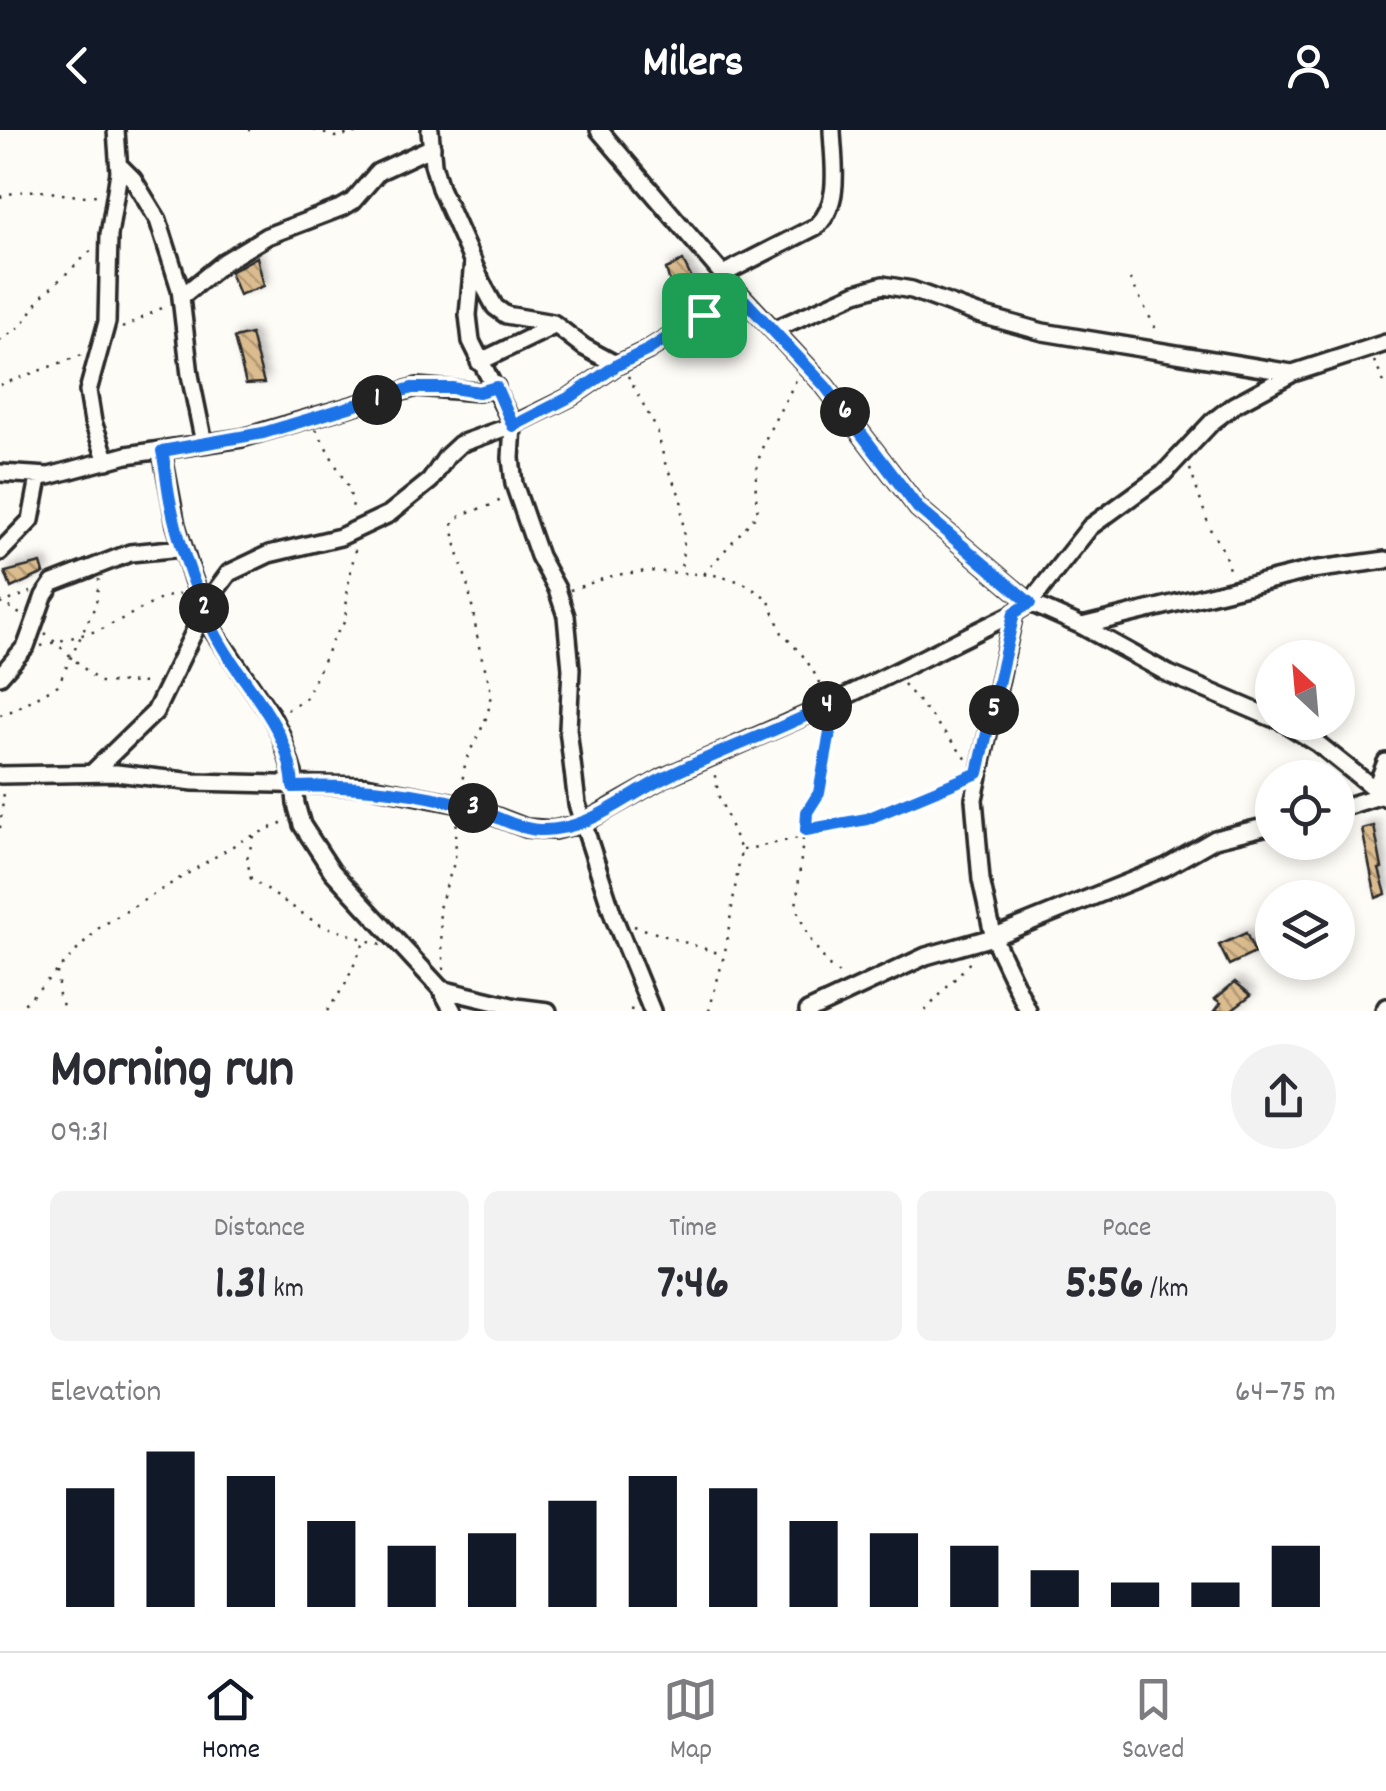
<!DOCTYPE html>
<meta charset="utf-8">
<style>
:root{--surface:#fff;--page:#f2f2f3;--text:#2b2b33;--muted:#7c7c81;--line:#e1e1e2;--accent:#111827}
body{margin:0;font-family:Dekko,sans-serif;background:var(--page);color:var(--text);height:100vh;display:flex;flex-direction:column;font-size:38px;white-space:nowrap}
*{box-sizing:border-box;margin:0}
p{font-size:32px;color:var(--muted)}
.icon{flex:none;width:55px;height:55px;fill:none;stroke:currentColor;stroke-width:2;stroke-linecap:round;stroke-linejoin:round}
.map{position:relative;height:881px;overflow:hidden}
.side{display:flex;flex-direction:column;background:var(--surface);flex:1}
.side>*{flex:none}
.needle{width:65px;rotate:334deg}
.buttons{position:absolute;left:1255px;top:510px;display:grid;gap:20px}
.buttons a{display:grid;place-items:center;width:100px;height:100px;border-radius:50%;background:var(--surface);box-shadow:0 5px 15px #0003;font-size:50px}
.pin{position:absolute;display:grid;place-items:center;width:85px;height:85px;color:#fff;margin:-42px;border-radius:20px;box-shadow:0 5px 15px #0006}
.km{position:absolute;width:50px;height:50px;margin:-25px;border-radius:50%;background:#222;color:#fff;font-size:28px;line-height:50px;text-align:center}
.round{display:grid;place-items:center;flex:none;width:105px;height:105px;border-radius:52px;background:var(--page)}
.headline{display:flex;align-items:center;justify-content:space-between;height:170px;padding:0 50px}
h1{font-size:55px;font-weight:700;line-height:75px}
.metrics{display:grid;grid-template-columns:repeat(3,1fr);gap:15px;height:170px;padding:10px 50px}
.metrics div{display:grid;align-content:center;border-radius:15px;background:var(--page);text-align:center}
.metrics b{font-size:50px;font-weight:700}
.metrics small{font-size:28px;font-weight:400}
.metrics p{font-size:28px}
.chart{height:280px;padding:20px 50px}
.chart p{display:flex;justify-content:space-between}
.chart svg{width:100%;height:180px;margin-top:10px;stroke:var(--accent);stroke-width:6}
header{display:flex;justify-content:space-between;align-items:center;height:130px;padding:0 50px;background:var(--accent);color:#fff;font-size:45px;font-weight:700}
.tabs{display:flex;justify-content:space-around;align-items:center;height:140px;border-top:2px solid var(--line);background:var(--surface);font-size:28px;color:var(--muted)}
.tabs a{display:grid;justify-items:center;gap:5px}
.tabs .on{color:var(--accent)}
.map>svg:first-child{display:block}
.building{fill:url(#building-back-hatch);stroke:#2b2b2b;stroke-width:2.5;filter:url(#shadow)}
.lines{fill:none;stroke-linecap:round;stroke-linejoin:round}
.minor-casing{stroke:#2b2b2b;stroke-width:22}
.path{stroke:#2b2b2b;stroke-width:2.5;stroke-dasharray:2.5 8;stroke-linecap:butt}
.minor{stroke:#fdfcf7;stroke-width:15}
.route-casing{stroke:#fff;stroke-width:20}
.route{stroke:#1a73e8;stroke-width:12}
</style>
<header><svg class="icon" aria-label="back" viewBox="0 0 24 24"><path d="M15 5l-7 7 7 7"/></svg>Milers<svg class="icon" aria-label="person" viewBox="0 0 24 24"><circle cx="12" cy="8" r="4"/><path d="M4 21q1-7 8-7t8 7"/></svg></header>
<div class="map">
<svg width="1386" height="881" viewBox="0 0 1386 881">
<defs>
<pattern id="building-back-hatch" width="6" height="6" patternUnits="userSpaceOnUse" patternTransform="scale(2.5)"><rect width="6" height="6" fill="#dbbc8e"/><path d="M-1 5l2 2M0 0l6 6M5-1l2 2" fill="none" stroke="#b29974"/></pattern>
<filter id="shadow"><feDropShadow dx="4.5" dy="-4.5" stdDeviation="5" flood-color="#0004"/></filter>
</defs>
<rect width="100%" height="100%" fill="#fdfcf7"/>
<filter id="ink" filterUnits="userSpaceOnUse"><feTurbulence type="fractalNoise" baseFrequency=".01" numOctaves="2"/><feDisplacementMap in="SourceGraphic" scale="20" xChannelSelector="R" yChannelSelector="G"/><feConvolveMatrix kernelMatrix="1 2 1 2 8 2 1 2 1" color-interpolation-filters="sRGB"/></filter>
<g filter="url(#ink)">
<!-- building -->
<path class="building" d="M257,127l7,29 -25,9 -9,-23z
M683,131l13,26 -22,9 -8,-27z
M251,204l4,16 9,33 -18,1 -12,-46z
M41,433l3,10 -33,15 -6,-16z
M1374,696l8,42 -3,1 7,25 -10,4 -14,-69z
M1246,803l9,20 -26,12 -10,-20z
M1235,852l16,13 -21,16h-15l6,-8 -6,-4z"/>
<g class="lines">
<defs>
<path id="minor" d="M430,0l3,34 7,24 42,95 13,24 11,8 47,8 31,24 33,18
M599,0l136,159 90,97 93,122 112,95 52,23 87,48 103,44
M119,35l14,14 25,41 22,69 10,86 14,68
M473,131l-5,54 3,26 42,84 -2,33 3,26 25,72 18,33 9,27 5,53 -3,60 9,75 37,114 38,93
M723,144l94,-48c25,-24 16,-64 15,-96
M182,166l42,-34 43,-26 76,-29 10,-6 25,-29 54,-25
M775,199l81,-36 27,-8 29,5 66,24 65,18 249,41
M479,232l77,-37
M162,321l14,74 17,54 19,50 59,86 10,20 12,38 3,31 6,21 30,46 109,118 12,22
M107,331l-14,-39 -5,-31 19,-69 2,-87 10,-63 -3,-42
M0,343l49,3 78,-21 115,-17 175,-51 62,5 17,-5
M0,422l31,-32 8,-42
M1014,483l-40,186 7,81 13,59 34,72
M1082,496l230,-56 74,-10
M0,546l26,-30 18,-50 9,-13 77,-30 52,-5
M1283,592l34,21 69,55
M92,643l63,-61 56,-115 18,-24 40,-19 71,-17 49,-23 41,-33 17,-25 13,-12 53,-19 59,-29 45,-31 31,-15 69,-43 18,-18
M0,645l116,-2 78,9 172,4 99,19 61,23 28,2 29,-7 82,-46 155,-68 194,-96 16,-10 60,-76 73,-53 49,-52 22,-17 59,-32 93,-30
M1375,659l11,-27
M1338,679l44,-14
M441,859l75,18 32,4
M808,881l118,-55 67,-19 173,-70 49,-28 57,-14
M1384,881l2,-4"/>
</defs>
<!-- minor casing -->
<use href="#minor" class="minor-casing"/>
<!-- path -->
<path class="path" d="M248,0h2
M314,0l21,7 36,-7
M0,67c44,-16 63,5 101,-3
M1130,149l29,56
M122,198l46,-23
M0,211l22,-16 20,-29 52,-48
M1374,231l12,26
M628,246l29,54 8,33 16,35 3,42 -3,30
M0,255l82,-30
M316,299l33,60 5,23
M1190,339l20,60 14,23 6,21
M704,444l54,-61c-10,-61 14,-83 39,-135
M570,460l45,-15 33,-4 66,4 28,7 26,17 14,34 23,25 20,33
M0,471l23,15
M0,474l31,-12
M45,503l54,49 53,1
M41,516l59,-16 63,-32 19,-5
M904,554l65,78
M287,580l20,-13 25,-56 13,-20 3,-35 8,-41
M0,585l14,-5 44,-25 38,-81 3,-25
M832,587l-13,76 -14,26 -9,89 13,30 21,29 13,10
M463,659c-4,-41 31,-60 27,-101 -2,-13 -7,-25 -10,-37 -5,-23 -7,-46 -13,-68 -5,-20 -14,-39 -14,-60 14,-17 35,-11 51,-26
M0,698l4,-36
M808,699l59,-10 98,-42
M254,706l-7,23 4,20 67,45 63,21
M743,720l60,-13
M634,796l87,28
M444,840l-5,-62 16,-48 2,-44
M57,842l2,23 6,16
M17,881l83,-84 141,-86 47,-21
M327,881l18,-26 20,-45
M631,881l2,-9
M709,881l16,-59 16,-102 -22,-53 -5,-26
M925,881l49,-53"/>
<!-- minor -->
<use href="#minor" class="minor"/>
</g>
</g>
<g class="lines" filter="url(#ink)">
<defs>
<path id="route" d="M734,159l91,97 93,122 112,95 -16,10 -36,160 -111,46 -61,11 1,-18 12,-19 15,-83 -3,-6c-54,27 -112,47 -167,74 -41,20 -77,54 -125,52 -25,-2 -48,-17 -72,-24 -58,-16 -114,-21 -174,-19 -4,-68 -57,-106 -83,-164 -16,-38 -31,-78 -39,-118 -4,-18 -5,-36 -9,-54l101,-18 149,-45h40l27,4 17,-5 17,39 59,-30 45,-31 31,-15 69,-44z"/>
</defs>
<!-- route casing -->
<use href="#route" class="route-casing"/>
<!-- route -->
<use href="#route" class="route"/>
</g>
</svg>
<div class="buttons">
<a><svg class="needle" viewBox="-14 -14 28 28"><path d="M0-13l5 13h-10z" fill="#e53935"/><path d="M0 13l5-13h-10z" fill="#7c7c81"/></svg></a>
<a><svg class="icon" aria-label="locate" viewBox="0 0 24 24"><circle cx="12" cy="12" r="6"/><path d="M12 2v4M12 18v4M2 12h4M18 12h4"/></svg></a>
<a><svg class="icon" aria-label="layers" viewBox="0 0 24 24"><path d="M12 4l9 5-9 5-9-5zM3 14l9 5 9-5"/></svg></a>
</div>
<div class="pin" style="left:704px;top:185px;background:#1e9e55"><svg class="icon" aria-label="arrive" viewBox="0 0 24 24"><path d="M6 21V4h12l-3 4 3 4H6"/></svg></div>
<b class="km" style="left:377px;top:270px">1</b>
<b class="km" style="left:204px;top:478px">2</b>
<b class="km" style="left:473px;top:678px">3</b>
<b class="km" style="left:827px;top:576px">4</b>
<b class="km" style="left:994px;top:580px">5</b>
<b class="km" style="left:845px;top:282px">6</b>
</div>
<section class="side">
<div class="headline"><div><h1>Morning run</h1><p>09:31</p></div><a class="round"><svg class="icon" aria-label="share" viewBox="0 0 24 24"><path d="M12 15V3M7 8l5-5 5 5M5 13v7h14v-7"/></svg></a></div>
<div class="metrics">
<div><p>Distance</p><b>1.31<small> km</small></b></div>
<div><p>Time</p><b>7:46</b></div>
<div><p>Pace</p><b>5:56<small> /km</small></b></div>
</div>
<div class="chart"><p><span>Elevation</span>64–75 m</p>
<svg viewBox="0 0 160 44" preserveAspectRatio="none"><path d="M5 44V15M15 44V6M25 44V12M35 44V23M45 44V29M55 44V26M65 44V18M75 44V12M85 44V15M95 44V23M105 44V26M115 44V29M125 44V35M135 44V38M145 44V38M155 44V29"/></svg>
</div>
</section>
<nav class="tabs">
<a class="on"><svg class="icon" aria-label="home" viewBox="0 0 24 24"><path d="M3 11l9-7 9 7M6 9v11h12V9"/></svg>Home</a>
<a><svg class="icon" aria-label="map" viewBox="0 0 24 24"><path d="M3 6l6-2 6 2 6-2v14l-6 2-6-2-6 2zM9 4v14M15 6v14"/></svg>Map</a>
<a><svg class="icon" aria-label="saved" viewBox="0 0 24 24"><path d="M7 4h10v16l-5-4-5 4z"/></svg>Saved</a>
</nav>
